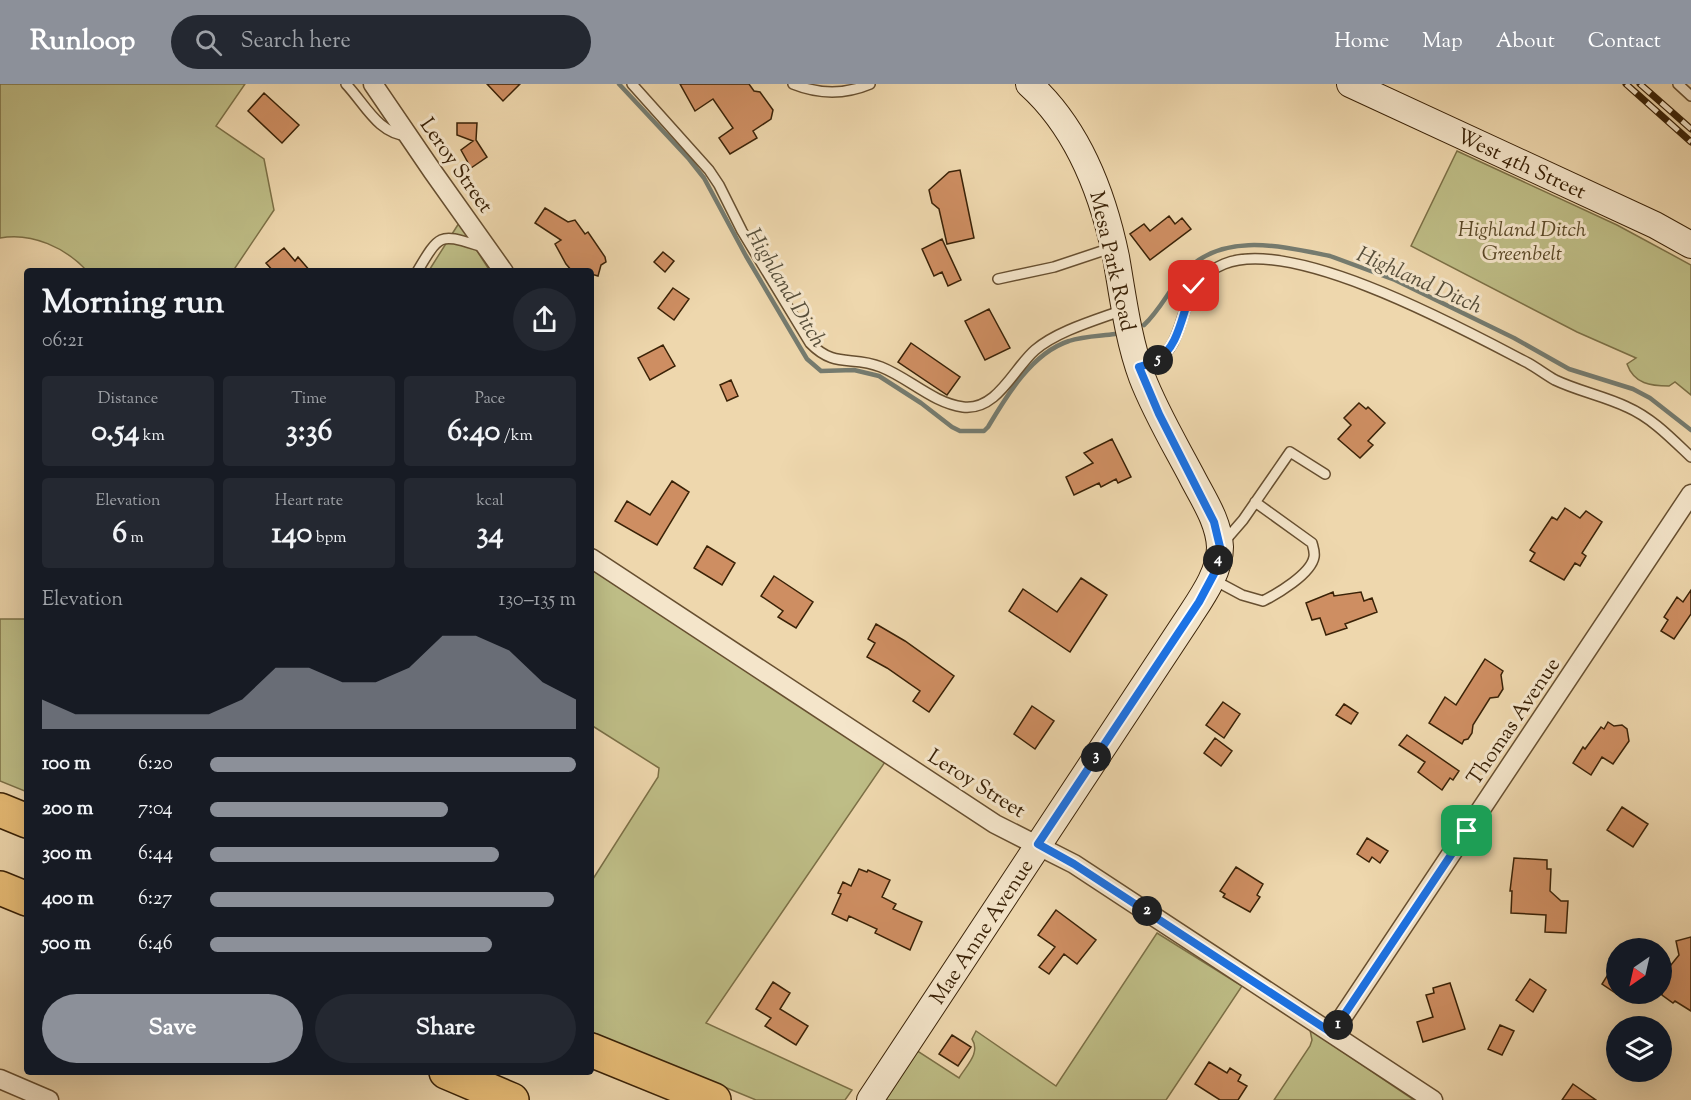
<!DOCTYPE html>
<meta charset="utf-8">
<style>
:root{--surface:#171b24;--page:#242831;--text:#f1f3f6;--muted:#9ea1a6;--accent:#8c9099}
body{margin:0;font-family:"Sorts Mill Goudy",serif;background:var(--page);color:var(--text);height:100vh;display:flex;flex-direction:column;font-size:22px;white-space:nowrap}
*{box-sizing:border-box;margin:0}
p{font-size:20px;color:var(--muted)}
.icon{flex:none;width:33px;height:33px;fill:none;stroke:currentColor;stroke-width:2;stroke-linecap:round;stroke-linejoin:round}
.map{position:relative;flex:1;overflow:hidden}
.sheet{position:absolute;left:24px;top:184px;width:570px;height:807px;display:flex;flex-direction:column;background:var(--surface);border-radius:6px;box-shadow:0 6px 24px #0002}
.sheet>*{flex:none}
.needle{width:39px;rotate:214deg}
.tools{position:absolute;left:1606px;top:854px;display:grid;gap:12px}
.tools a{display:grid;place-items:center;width:66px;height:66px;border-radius:50%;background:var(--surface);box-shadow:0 6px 24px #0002;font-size:30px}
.pin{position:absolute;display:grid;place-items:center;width:51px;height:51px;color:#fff;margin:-26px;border-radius:12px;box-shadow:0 3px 9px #0006}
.km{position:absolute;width:30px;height:30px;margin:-15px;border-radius:50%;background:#222;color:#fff;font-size:16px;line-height:30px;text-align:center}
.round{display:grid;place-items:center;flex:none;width:63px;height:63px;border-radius:32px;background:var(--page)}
.head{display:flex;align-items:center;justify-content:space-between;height:102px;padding:0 18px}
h1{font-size:33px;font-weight:800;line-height:45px}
.metrics{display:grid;grid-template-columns:repeat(3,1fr);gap:9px;height:102px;padding:6px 18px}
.metrics div{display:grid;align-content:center;border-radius:6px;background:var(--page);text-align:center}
.metrics b{font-size:30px;font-weight:800}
.metrics small{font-size:16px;font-weight:400}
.metrics p{font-size:16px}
.chart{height:168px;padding:12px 18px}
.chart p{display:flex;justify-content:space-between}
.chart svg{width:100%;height:108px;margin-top:6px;fill:var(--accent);opacity:.7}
.button{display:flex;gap:12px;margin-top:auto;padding:12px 18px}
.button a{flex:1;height:69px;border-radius:36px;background:var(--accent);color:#fff;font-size:24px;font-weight:800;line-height:69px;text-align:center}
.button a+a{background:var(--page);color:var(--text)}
ul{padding:0 18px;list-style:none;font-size:20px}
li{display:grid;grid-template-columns:96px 72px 1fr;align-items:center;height:45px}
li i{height:15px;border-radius:8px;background:var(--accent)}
header{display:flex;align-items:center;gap:36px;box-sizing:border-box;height:84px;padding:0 30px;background:var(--accent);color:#fff}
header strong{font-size:28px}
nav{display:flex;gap:33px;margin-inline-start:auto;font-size:21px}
.search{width:420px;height:54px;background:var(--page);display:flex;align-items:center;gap:15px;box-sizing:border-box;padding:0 21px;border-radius:33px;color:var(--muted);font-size:22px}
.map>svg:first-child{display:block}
.green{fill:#bebd86;stroke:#7c7046;stroke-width:1.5}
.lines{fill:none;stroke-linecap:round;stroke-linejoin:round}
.stream{stroke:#757b6f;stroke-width:4.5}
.building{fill:#ce8e62;stroke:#3a2207;stroke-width:1.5}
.lane-casing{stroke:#674f30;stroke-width:12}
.street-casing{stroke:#674f30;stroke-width:21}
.secondary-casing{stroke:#3a2207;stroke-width:28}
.highway-casing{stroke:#3a2207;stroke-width:36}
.lane{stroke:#f4e5ca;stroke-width:9}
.street{stroke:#f4e5ca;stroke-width:18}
.secondary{stroke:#f4e5ca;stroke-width:26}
.highway{stroke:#e7bc76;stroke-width:33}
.rail-casing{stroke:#3a2207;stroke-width:7}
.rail{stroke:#f4e5ca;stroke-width:4.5;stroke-dasharray:14;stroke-linecap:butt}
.route-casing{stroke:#fff;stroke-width:12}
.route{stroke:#1a73e8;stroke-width:8}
.labels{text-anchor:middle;stroke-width:6;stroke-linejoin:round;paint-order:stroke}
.street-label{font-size:21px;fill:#3a2207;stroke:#f4e5ca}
.park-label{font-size:21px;font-style:italic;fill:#5b4927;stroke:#f4e5ca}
.water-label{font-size:22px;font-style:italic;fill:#574f3b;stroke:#f4e5ca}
</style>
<header>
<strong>Runloop</strong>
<div class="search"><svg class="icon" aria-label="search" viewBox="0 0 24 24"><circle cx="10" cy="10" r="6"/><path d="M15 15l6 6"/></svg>Search here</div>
<nav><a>Home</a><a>Map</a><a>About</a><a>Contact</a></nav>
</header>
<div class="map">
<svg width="1691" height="1016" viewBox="0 0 1691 1016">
<rect width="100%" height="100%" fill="#eed7ad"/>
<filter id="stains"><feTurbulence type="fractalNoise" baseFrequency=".00333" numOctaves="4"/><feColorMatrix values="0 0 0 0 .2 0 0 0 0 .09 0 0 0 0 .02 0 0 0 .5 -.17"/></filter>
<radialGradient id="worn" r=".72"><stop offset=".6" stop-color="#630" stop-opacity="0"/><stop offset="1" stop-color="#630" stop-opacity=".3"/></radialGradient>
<!-- green -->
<path class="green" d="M0,0h245l-29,42 48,33 10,51 -41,61h-146c-21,-23 -55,-39 -87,-33z
M1457,67l160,74 74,40v130l-16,-13 -6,4c-18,0 -35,-2 -42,-22l9,-6 -59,-26 -166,-86z
M459,139l31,48 -62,1z
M591,485l294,193 -179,261 146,67 -7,10h-89l-165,-68v-150l67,-105 1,-9 -68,-43z
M0,535h27v173l-27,-11z
M1157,849l85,53 -76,114h-283l33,-50 43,28c7,-12 22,-25 13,-39l4,-8 80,55z
M1310,946l104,70h-140l36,-54 2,-6z"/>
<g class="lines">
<!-- stream -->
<path class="stream" d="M619,0l70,75 15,19 42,78 55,93 6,10 14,12 33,-1 25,6 42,27 31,24 8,4h24l4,-4c19,-32 44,-74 81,-86 14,-5 31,-5 46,-7
M1144,241c16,-15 25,-35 39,-51 37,-43 98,-28 147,-18l65,24 119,58 55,31 64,20 17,9 41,32"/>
</g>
<!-- building -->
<path class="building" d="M487,0h33l-17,17z
M680,0h69l5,7 6,1 13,18 -2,9 -18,12 4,7 -27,16 -11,-16 14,-10 -20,-29 -18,12z
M264,9l35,32 -17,18 -34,-32z
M457,39h20l-1,17 11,17 -16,11 -10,-18 12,-9 -16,-6z
M960,86l14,68 -27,6 -8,-35 -7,-6 -3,-13 20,-18z
M545,124l23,14 7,-2 10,14 3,-2 17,25 1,5 -5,3 -3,11 -7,-2v-2l-19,-1 -6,-7 -11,-20 6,-4 -26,-17z
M1169,132l6,8 7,-6 9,11 -41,31 -20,-26 14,-10 6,7z
M942,155l19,41 -13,6 -6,-14 -8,4 -12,-27z
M284,164l11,13 3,-4 13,15h-37l-8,-9z
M663,168l11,9 -9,11 -11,-10z
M673,204l16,11 -15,21 -16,-12z
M989,225l21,39 -25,12 -20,-39z
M911,259l49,34 -13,18 -49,-33z
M663,261l12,21 -25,14 -12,-22z
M731,296l7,16 -11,5 -7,-16z
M1359,319l7,6 2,-2 17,16 -17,18 5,4 -13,13 -22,-19 13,-14 -7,-7z
M1112,355l19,38 -13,6 -2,-4 -15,8 -2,-4 -25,12 -8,-18 27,-14 -9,-10z
M672,397l17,11 -32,53 -42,-24 12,-20 23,14z
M1565,424l15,10 6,-7 16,11 -20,31 4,3 -6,10 -5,-3 -11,17 -34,-19 5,-8 -5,-3 22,-33 5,3z
M707,462l28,17 -13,22 -28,-17z
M774,492l39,26 -17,26 -18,-11 5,-6 -22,-15z
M1081,494l26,17 -37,57 -61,-41 14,-22 34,23z
M1691,506v24l-17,25 -13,-8 7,-11 -4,-3 13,-20 6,5z
M1333,508l1,4 27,-4 3,9 8,-3 5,14 -32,12 2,4 -21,7 -6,-17 -8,2 -6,-17z
M876,540l29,17 49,35 -25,36 -16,-11 7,-10 -33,-23 -20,-11 8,-14 -7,-4z
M1485,575l18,12 -2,4 2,14 -5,8 -8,1 -17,27 -1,8 -4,6 -4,1 -2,4 -33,-21 16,-26 11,8z
M1223,618l17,12 -16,24 -18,-13z
M1344,620l14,9 -7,11 -15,-9z
M1032,622l22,15 -19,28 -21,-15z
M1608,638l6,4 8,-1 5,4 2,12 -16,23 -11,-7 -11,18 -18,-12 10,-16 2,2 16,-22 3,2z
M1407,651l52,36 -6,9 -3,-2 -8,12 -24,-18 7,-10 -26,-17z
M1215,654l17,13 -11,15 -17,-13z
M1622,723l26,17 -15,23 -26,-17z
M1367,754l21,13 -8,12 -8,-6 -3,5 -12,-8z
M1514,774l33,2v9h4l-1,22 11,10h7l-2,32 -21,-1 1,-17 -35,-2 1,-22h-2z
M1236,783l27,17 -6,11 3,2 -10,15 -27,-15 2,-3 -5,-3z
M859,785l8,3 1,-2 22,10 -8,17 14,7 -3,5 29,13 -12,28 -35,-17 2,-4 -28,-13 -2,5 -15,-7 9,-20 -3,-1 5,-11 8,4z
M1056,826l40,30 -19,24 -13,-10 -15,20 -10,-7 16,-20 -17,-12z
M1691,853v74l-16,-10 -2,2 -11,-8v-19l17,-21 -3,-14z
M1617,876v34l-15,-10z
M1530,895l16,11 -13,22 -17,-12z
M773,898l17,11 -10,16 28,17 -12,19 -31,-19 6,-8 -15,-9z
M1450,899l15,46 -42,13 -6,-20 16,-5 -7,-22 8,-2 -1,-5z
M1500,941l14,6 -12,24 -14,-6z
M952,951l19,12 -13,19 -19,-12z
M1209,978l18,11 3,-5 11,7 -3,6 9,5 -9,14h-18l-25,-16z
M1573,1000l23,16h-34z"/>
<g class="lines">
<defs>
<path id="lane" d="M346,0c19,20 32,50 62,52
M632,0l77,86 10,15 23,46 68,112c25,26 42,12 71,24 28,11 52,36 82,40 34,4 51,-39 72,-57 22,-19 61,-30 88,-40
M793,0c25,10 51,11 77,0
M1678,0l13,12
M417,188c24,-41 23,-38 66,-25
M998,195l56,-12 57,-19
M1139,283c6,-2 12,-3 17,-6 36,-22 17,-77 68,-97 69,-28 239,65 304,99 9,5 18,12 27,17 23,11 49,16 72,27 25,11 44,31 64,50
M1223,459l20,-23 47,-68 35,22
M1214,496l28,15 21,6c14,-7 48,-27 51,-44 1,-5 -1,-10 -2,-14l-57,-41"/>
<path id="street" d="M373,0l60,88 71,100
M591,474l404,266 79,40 359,236
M1332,949l359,-539
M0,995l49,21"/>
<g id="secondary">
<path id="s1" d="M1350,0l305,141 36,20"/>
<path id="s2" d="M870,1016l319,-483c13,-20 31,-45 31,-70 -1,-26 -18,-50 -29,-72 -17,-32 -36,-64 -49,-98 -14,-38 -19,-80 -26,-120 -13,-63 -38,-129 -87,-173"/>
</g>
<path id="highway" d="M0,726l27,11
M0,804l27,11
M591,966l123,50
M446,988l66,28"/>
</defs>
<!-- lane casing -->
<use href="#lane" class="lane-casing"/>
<!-- street casing -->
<use href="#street" class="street-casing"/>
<!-- secondary casing -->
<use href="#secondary" class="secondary-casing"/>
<!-- highway casing -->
<use href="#highway" class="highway-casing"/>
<!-- lane -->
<use href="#lane" class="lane"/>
<!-- street -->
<use href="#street" class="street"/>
<!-- secondary -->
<use href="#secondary" class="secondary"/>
<!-- highway -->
<use href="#highway" class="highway"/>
<defs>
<path id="rail" d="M1626,0l65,58
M1640,0l51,45"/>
</defs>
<!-- rail casing -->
<use href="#rail" class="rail-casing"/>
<!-- rail -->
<use href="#rail" class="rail"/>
</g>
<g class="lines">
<defs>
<path id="route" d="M1194,202c-12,23 -13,60 -38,75 -5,3 -12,4 -17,6l20,47 55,108 6,25 -2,12 -3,13 -16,30 -161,242 36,20 258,169 135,-202"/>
</defs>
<!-- route casing -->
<use href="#route" class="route-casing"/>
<!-- route -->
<use href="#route" class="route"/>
</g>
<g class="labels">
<!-- street labels -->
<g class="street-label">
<text dy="7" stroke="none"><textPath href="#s1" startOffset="189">West 4th Street</textPath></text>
<text transform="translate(457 81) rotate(55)" y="7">Leroy Street</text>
<text transform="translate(1113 177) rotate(77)" y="7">Mesa Park Road</text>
<text transform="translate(1513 637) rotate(-56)" y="7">Thomas Avenue</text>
<text transform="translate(977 699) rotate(32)" y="7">Leroy Street</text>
<text dy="7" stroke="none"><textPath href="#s2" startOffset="202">Mae Anne Avenue</textPath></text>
</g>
<!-- park labels -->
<g class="park-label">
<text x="1522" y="152">Highland Ditch<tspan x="1522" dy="24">Greenbelt</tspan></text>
</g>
<!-- water labels -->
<g class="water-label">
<text transform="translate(1420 195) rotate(24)" y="8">Highland Ditch</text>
<text transform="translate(787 203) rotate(59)" y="8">Highland Ditch</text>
</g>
</g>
<rect width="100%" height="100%" filter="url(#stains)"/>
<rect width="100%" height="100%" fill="url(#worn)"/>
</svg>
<div class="tools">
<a><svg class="needle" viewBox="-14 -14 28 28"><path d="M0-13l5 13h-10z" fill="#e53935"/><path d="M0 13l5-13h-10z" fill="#9ea1a6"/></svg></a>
<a><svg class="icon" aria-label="layers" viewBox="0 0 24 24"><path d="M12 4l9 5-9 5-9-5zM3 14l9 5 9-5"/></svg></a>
</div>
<div class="pin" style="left:1467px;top:747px;background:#1e9e55"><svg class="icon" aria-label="arrive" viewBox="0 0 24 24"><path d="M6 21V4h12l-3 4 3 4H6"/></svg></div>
<div class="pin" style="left:1194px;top:202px;background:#d93025"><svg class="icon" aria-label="check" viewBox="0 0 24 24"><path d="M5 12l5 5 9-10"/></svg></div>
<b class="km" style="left:1338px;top:941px">1</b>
<b class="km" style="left:1147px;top:827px">2</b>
<b class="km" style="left:1096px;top:673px">3</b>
<b class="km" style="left:1218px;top:476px">4</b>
<b class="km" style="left:1158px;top:276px">5</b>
<section class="sheet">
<div class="head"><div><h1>Morning run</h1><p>06:21</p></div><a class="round"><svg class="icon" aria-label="share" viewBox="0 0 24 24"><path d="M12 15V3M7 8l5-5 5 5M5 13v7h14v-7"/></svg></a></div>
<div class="metrics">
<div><p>Distance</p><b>0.54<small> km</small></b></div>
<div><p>Time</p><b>3:36</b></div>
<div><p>Pace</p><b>6:40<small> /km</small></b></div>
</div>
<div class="metrics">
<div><p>Elevation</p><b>6<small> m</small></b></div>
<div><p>Heart rate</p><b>140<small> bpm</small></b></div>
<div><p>kcal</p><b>34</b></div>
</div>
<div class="chart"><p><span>Elevation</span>130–135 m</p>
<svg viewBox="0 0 160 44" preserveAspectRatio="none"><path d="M0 44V32L10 38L20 38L30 38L40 38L50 38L60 32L70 19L80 19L90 25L100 25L110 19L120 6L130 6L140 12L150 25L160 32V44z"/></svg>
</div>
<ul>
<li><b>100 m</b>6:20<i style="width:100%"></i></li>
<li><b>200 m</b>7:04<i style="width:65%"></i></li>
<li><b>300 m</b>6:44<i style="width:79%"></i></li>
<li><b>400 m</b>6:27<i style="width:94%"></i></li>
<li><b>500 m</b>6:46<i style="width:77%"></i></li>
</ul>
<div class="button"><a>Save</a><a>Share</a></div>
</section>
</div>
